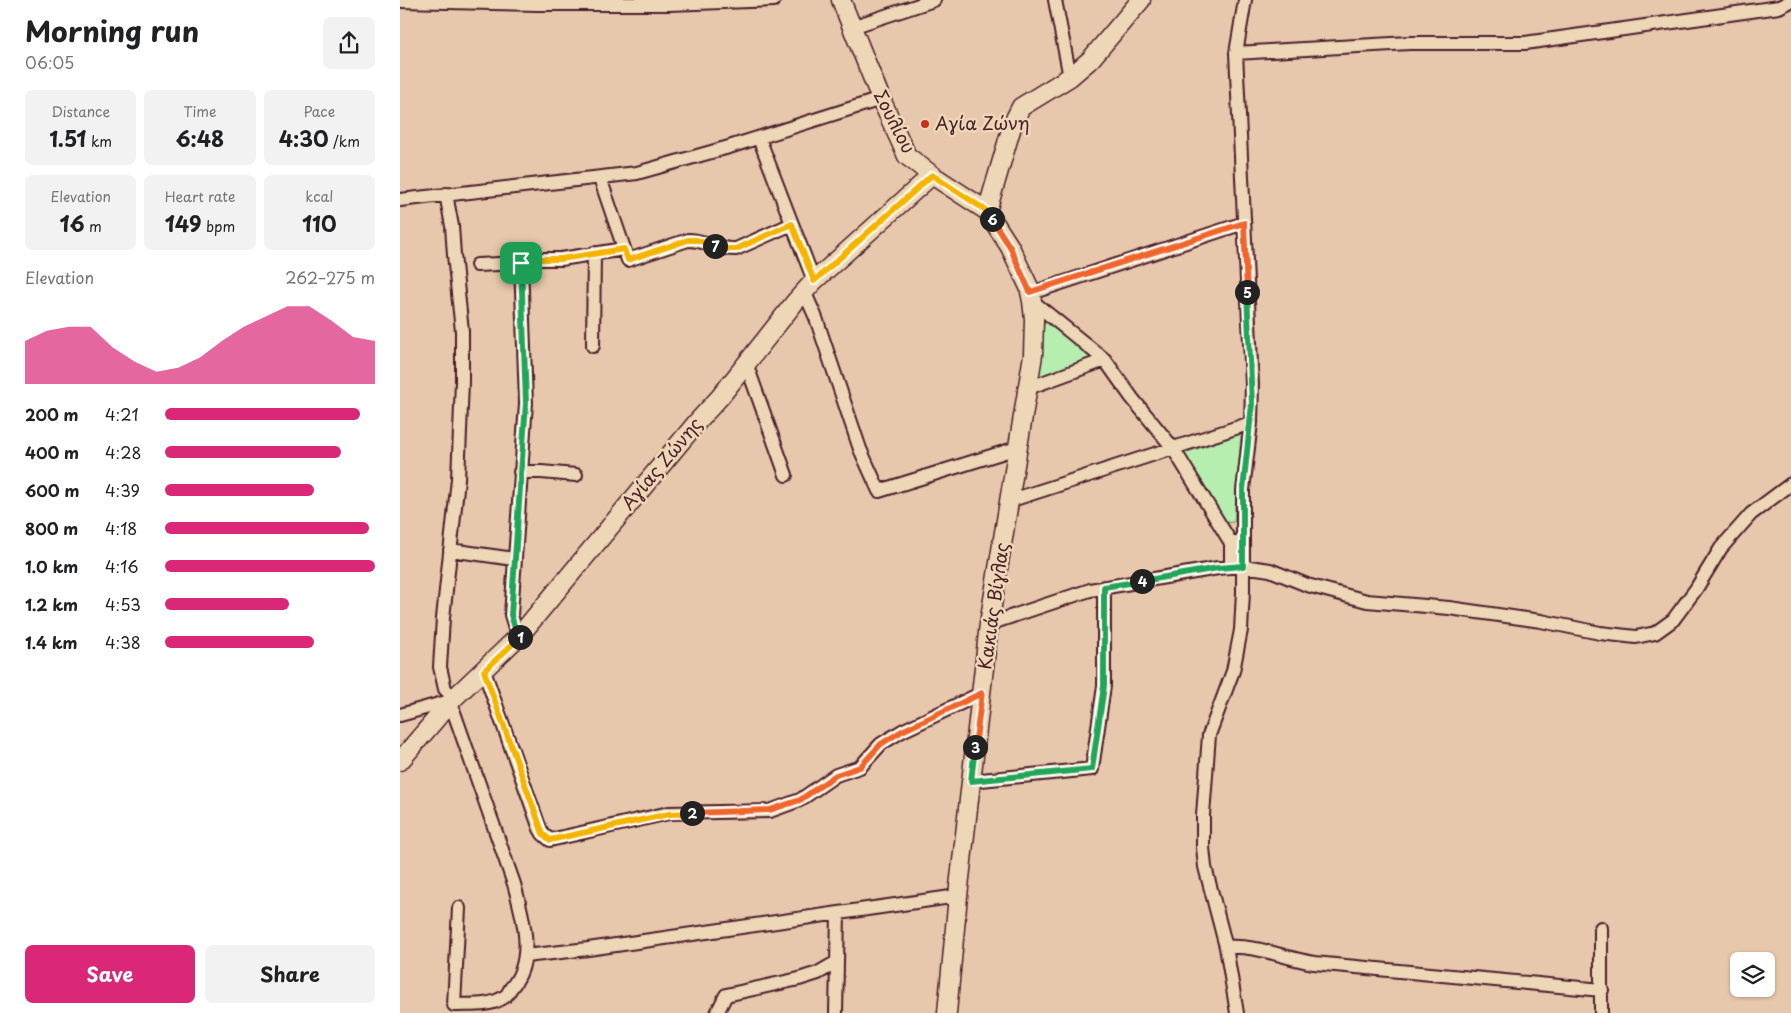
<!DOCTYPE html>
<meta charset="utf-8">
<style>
:root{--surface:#fff;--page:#f2f2f2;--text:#202124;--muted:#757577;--accent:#db2777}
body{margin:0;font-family:"Playpen Sans",sans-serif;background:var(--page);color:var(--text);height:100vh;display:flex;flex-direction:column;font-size:19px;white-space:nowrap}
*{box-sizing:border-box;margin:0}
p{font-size:16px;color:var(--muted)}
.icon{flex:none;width:28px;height:28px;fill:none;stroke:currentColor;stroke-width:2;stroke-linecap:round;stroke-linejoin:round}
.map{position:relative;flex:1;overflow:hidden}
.panel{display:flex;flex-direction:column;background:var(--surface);width:400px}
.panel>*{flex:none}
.fabs{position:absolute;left:1330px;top:952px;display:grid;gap:10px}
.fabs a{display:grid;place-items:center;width:45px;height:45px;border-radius:8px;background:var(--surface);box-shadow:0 1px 4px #0004;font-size:25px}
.pin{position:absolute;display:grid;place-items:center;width:42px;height:42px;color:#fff;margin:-21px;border-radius:10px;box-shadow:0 2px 8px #0006}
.km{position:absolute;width:25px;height:25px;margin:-12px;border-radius:50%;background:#222;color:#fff;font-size:14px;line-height:25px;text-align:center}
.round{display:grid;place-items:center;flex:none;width:52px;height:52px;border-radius:8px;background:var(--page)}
.summary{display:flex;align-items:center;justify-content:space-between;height:85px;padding:0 25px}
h1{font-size:28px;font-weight:700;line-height:38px}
.stats{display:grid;grid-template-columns:repeat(3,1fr);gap:8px;height:85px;padding:5px 25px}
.stats div{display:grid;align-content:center;border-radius:8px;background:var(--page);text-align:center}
.stats b{font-size:21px;font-weight:700}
.stats small{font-size:14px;font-weight:400}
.stats p{font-size:14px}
.chart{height:140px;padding:10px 25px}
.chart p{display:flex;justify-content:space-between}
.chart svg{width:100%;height:90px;margin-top:5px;fill:var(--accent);opacity:.7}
.action{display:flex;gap:10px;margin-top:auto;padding:10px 25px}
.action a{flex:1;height:58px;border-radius:8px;background:var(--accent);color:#fff;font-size:20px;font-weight:700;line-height:58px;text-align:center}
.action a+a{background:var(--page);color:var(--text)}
ul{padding:0 25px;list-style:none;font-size:16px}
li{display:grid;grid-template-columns:80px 60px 1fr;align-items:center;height:38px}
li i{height:12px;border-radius:6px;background:var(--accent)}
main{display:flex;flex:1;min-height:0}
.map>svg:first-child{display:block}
.green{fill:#b6eeb0;stroke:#80866e}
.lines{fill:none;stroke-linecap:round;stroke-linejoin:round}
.street-casing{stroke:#4a1f2b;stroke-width:16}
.secondary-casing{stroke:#4a1f2b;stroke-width:21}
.street{stroke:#edd7b6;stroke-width:12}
.secondary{stroke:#edd7b6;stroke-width:18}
.split-1-casing{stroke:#fff;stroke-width:10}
.split-2-casing{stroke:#fff;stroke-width:10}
.split-3-casing{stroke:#fff;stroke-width:10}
.split-4-casing{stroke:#fff;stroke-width:10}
.split-5-casing{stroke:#fff;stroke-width:10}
.split-6-casing{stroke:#fff;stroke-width:10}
.split-7-casing{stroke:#fff;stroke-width:10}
.split-8-casing{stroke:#fff;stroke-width:10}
.split-1{stroke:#22a559;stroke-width:6}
.split-2{stroke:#f5b400;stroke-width:6}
.split-3{stroke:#f0652b;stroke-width:6}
.split-4{stroke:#22a559;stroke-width:6}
.split-5{stroke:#22a559;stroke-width:6}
.split-6{stroke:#f0652b;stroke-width:6}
.split-7{stroke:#f5b400;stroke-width:6}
.split-8{stroke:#f5b400;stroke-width:6}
.poi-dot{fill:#c8321e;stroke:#edd7b6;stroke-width:2}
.labels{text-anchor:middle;stroke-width:5;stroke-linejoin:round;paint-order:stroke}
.street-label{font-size:18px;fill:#4a1f2b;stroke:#edd7b6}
.poi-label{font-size:18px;fill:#4a1f2b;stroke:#edd7b6;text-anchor:start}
</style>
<main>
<section class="panel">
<div class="summary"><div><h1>Morning run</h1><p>06:05</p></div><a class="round"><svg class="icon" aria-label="share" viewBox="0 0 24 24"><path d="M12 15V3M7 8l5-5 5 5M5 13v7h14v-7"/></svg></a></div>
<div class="stats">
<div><p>Distance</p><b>1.51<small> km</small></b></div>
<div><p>Time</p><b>6:48</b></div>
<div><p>Pace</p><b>4:30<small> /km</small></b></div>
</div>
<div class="stats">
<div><p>Elevation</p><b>16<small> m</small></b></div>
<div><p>Heart rate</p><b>149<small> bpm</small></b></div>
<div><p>kcal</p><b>110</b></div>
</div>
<div class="chart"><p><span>Elevation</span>262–275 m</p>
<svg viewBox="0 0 160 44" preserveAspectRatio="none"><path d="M0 44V23L10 18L20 16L30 16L40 26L50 33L60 38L70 36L80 31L90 23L100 16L110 11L120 6L130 6L140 13L150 21L160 23V44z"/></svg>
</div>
<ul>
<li><b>200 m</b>4:21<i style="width:93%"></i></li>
<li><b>400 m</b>4:28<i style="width:84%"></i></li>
<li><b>600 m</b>4:39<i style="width:71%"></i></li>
<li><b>800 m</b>4:18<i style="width:97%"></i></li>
<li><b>1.0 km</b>4:16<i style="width:100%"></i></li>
<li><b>1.2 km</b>4:53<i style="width:59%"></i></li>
<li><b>1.4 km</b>4:38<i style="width:71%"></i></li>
</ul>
<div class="action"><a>Save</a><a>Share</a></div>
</section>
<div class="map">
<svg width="1391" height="1013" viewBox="0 0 1391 1013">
<rect width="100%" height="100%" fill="#e8c8ad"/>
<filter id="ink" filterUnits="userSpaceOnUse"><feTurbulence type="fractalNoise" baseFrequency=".02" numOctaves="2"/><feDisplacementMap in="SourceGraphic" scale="10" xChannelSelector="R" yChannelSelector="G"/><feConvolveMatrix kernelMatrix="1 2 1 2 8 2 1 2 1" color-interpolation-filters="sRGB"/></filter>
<g filter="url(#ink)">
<!-- green -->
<path class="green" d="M650,321l44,39 -57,20 7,-56z
M841,434l-7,88 -10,1 -42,-69z"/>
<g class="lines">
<defs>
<path id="street" d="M655,0l15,77
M0,1l138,3h131l105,-4
M452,27l82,-27
M836,53l173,-10h116l254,-36 12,-6
M359,138l55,143
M200,178l28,82 60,-20c17,0 31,10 48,9l56,-25
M46,194l6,32 2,29 8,76v51l-4,97 -15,139 -3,49 5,22 9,9
M0,200l237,-27 92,-26 152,-48
M77,265l44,-2 13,-4h27l63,-10
M404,291l12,27 44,131 19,42 138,-43
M631,293l213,-70
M632,301l73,59 27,38 41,50 58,95h12
M193,346l1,-93
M346,363l40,112
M628,388l77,-28
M120,472h21l35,3
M609,501l242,-78
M50,550l64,9
M831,567v-24
M589,624l101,-34 128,-22 25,-2 27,4 37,15 60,16 82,7 92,13 59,12 36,4 19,-4 18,-13 23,-31 25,-41 30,-34 40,-30
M120,635l-6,-10 -3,-10 15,-212 -5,-140
M84,671l56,158 3,5 7,6 119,-27 101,-2 30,-11 36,-25 24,-8 21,-23 21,-13 80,-38
M0,715l50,-14 64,183c9,33 22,75 -3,104 -2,3 -4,8 -7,9 -14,10 -35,7 -50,8l5,-97
M571,781l121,-12 12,-83v-99
M826,947c34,-2 56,11 88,16l288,27
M125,956l63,-7 370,-53
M317,1013l9,-18 73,-16 19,-6 19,-11
M436,1013l2,-100
M837,1013l-11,-66 -21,-80 -2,-20v-32l6,-80 24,-64 8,-41 2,-38v-102l8,-67 1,-39 -16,-331 9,-53
M1201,1013v-85"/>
<path id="secondary" d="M441,0l40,99 26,57 25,19 55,36 23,36 19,40 3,14 2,18 -1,36 -44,269 -31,272 -11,117
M587,211l26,-88 8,-16 49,-30 20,-17 51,-60
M0,761l54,-63 66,-63 178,-214 22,-24 75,-95 19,-21 118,-106"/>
</defs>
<!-- street casing -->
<use href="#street" class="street-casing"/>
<!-- secondary casing -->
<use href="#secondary" class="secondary-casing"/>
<!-- street -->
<use href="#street" class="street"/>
<!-- secondary -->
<use href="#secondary" class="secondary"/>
</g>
</g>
<g class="lines" filter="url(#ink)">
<defs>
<path id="split-1" d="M120,637v-1l-6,-11 -3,-10 15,-212 -5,-140"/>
<path id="split-2" d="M120,637l-36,34 59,163 7,6 119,-26 23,-1"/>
<path id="split-3" d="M292,813l78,-3 30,-10 36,-25 24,-8 21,-23 21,-13 80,-38 -7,54"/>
<path id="split-4" d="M575,747l-4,34 121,-12 12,-83v-99l38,-6"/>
<path id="split-5" d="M742,581l76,-13 25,-2v-76l9,-86 -5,-112"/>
<path id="split-6" d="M592,219l18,28 20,45 214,-69 3,69"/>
<path id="split-7" d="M315,246l12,3h9l56,-25 22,57 118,-106 55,36 5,8"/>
<path id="split-8" d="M121,263l13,-4h27l63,-10 4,11 60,-20h9l18,6"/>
</defs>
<!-- split-1 casing -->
<use href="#split-1" class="split-1-casing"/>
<!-- split-2 casing -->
<use href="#split-2" class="split-2-casing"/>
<!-- split-3 casing -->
<use href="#split-3" class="split-3-casing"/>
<!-- split-4 casing -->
<use href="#split-4" class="split-4-casing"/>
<!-- split-5 casing -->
<use href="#split-5" class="split-5-casing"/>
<!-- split-6 casing -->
<use href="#split-6" class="split-6-casing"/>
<!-- split-7 casing -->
<use href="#split-7" class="split-7-casing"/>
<!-- split-8 casing -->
<use href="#split-8" class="split-8-casing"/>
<!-- split-1 -->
<use href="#split-1" class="split-1"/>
<!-- split-2 -->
<use href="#split-2" class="split-2"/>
<!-- split-3 -->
<use href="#split-3" class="split-3"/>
<!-- split-4 -->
<use href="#split-4" class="split-4"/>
<!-- split-5 -->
<use href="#split-5" class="split-5"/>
<!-- split-6 -->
<use href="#split-6" class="split-6"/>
<!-- split-7 -->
<use href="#split-7" class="split-7"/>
<!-- split-8 -->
<use href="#split-8" class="split-8"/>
</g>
<!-- markers -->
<circle class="poi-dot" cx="525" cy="124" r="5"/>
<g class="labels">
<!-- street labels -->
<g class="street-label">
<text transform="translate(494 122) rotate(63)" y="6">Σουλίου</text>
<text transform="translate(262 464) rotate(-50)" y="6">Αγίας Ζώνης</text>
<text transform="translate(594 606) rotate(-82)" y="6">Κακιάς Βίγλας</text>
</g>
<!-- poi labels -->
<g class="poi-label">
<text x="535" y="130">Αγία Ζώνη</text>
</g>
</g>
</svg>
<div class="fabs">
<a><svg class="icon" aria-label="layers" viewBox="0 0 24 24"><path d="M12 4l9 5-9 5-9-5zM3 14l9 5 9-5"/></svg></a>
</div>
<div class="pin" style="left:121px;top:263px;background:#1e9e55"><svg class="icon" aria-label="arrive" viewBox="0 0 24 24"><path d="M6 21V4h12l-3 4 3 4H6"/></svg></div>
<b class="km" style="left:120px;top:637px">1</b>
<b class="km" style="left:292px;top:813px">2</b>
<b class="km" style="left:575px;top:747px">3</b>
<b class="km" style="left:742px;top:581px">4</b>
<b class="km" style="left:847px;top:292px">5</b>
<b class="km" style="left:592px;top:219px">6</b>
<b class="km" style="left:315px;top:246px">7</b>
</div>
</main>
